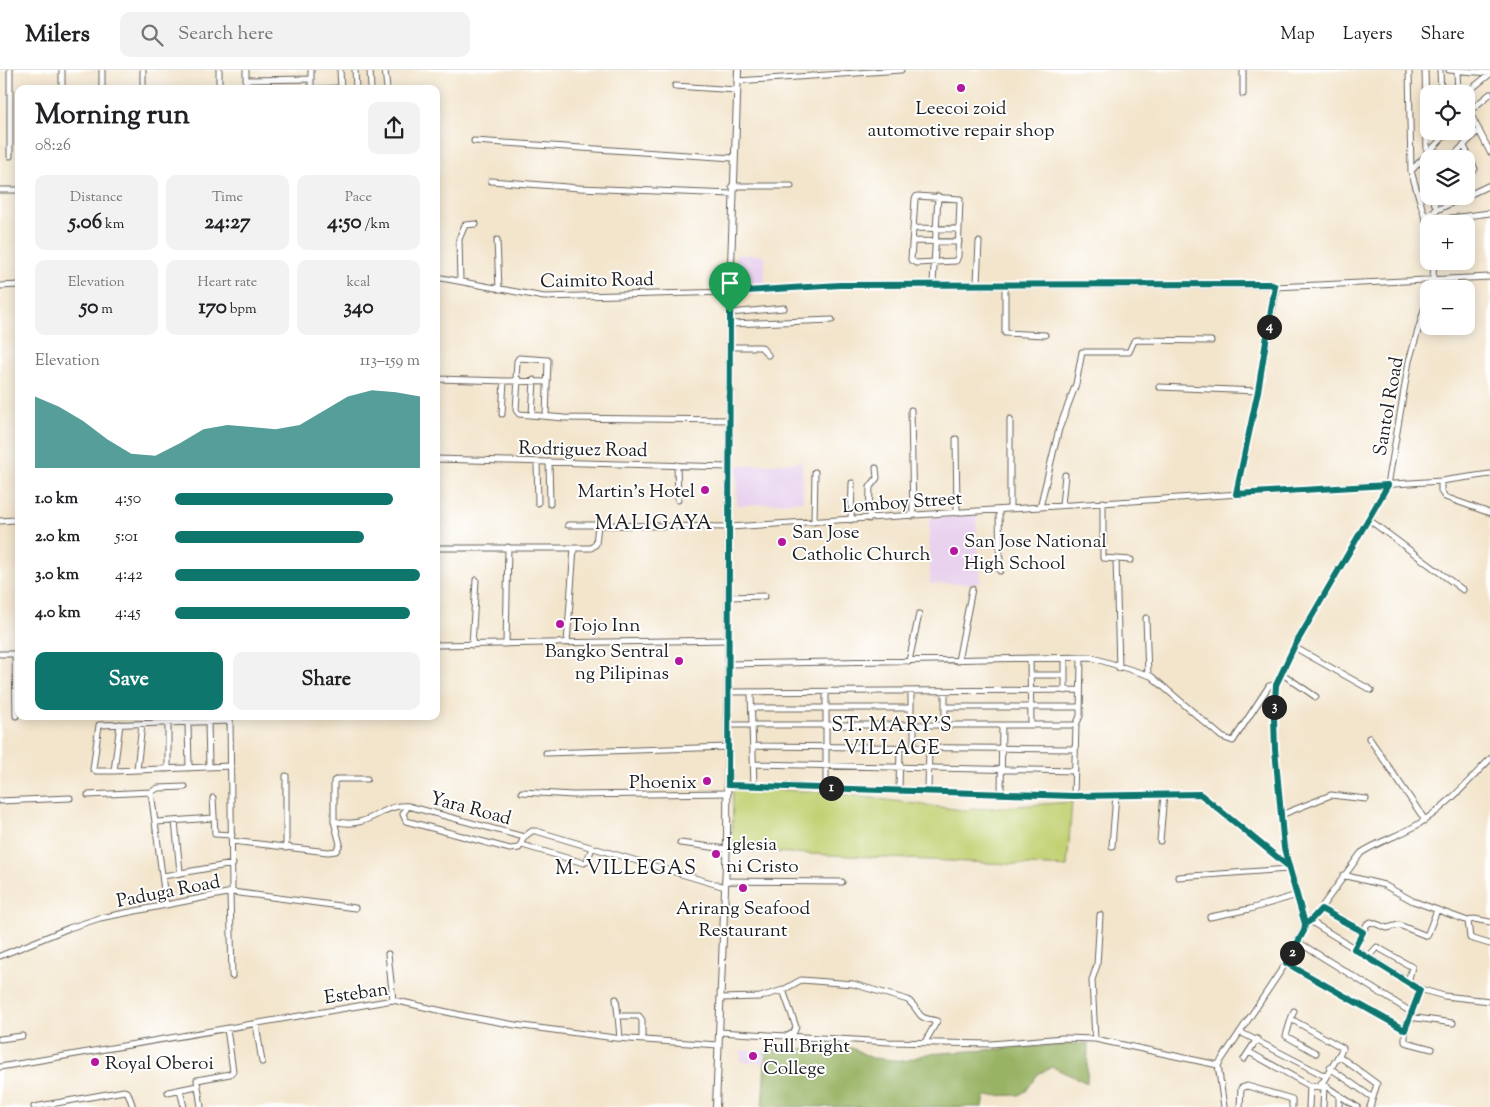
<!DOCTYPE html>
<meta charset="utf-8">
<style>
:root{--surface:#fff;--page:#f2f2f2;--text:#202124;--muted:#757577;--line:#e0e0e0;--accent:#0f766e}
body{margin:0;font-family:"Sorts Mill Goudy",serif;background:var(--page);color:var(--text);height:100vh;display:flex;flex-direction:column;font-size:19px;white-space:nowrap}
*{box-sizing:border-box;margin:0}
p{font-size:16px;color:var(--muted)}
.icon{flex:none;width:28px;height:28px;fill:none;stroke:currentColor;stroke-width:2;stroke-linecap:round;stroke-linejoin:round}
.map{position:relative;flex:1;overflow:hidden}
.drawer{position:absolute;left:15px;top:15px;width:425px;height:635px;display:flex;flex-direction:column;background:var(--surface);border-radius:10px;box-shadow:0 2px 12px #0003}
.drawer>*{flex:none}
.fabs{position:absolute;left:1420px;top:15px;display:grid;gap:10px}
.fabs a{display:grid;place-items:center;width:55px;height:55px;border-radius:10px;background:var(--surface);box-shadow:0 2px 12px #0003;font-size:25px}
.pin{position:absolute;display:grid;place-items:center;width:42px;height:42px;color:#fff;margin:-51px -21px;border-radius:50% 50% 50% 0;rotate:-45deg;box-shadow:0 0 5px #0007}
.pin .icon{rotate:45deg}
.km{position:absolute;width:25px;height:25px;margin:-12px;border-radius:50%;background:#222;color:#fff;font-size:14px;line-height:25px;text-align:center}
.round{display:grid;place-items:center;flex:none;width:52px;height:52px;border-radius:10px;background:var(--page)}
.summary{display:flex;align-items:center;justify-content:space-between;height:85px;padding:0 20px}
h1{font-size:28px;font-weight:700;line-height:38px}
.figures{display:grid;grid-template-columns:repeat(3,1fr);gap:8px;height:85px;padding:5px 20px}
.figures div{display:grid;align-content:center;border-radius:10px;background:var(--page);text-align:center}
.figures b{font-size:21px;font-weight:700}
.figures small{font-size:14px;font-weight:400}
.figures p{font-size:14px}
.chart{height:140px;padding:10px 20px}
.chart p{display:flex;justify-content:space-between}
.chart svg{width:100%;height:90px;margin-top:5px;fill:var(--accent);opacity:.7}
.cta{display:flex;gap:10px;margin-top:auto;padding:10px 20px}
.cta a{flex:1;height:58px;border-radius:10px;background:var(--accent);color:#fff;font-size:20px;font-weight:700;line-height:58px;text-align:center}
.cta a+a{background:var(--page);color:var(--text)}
ul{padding:0 20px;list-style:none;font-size:16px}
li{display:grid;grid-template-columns:80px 60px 1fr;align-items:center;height:38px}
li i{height:12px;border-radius:6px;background:var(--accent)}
header{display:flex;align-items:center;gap:30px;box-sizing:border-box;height:70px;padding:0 25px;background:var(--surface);border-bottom:1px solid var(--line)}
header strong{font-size:24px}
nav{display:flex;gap:28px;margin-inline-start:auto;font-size:18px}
.search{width:350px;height:45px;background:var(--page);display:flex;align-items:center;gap:12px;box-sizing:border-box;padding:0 18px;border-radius:10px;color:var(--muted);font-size:19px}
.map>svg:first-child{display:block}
.built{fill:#e8d2ee}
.green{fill:#c2d173;stroke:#6f7648}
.forest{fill:#99b365;stroke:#5a6840}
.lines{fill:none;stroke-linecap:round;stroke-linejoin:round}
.minor-casing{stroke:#67625a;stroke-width:7}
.major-casing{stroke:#67625a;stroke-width:8}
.minor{stroke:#fff;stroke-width:5}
.major{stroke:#fff;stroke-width:6}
.route-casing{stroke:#fff;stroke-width:10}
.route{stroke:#0f766e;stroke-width:6}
.poi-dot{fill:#b5179e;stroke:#fff;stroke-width:2}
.labels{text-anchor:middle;stroke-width:4;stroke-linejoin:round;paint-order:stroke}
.poi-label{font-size:19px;fill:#1c1c1c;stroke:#fff;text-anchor:start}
.street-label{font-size:19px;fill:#1c1c1c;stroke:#fff}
.neighbourhood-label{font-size:20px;letter-spacing:1px;fill:#1c1c1c;stroke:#fff}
</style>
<header>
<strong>Milers</strong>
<div class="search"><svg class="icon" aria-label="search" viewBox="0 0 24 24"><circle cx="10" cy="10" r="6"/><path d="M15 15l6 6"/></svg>Search here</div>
<nav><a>Map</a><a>Layers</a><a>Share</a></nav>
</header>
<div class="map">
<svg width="1490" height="1037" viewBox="0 0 1490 1037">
<rect width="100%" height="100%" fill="#fff"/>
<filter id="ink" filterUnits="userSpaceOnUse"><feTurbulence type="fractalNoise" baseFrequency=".02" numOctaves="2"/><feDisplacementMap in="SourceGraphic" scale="10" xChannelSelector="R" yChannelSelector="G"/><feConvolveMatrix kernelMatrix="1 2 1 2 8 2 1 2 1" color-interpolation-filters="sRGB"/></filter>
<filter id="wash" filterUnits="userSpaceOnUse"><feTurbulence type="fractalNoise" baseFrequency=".0096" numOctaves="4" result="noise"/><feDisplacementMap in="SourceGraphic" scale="20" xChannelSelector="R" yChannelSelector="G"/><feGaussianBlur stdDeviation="1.12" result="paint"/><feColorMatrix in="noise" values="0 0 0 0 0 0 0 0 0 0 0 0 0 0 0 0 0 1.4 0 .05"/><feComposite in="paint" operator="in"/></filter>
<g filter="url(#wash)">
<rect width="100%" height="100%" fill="#f3e5cc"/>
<!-- built -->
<path class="built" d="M736,185h29v29h-29z
M802,392l1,39 -66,5v-40z
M976,445l5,68 -51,1 -1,-66z
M741,980l25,1 -1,12 -24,-1z"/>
<!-- green -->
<path class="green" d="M733,718l93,4 136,18 110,-8 -5,65 -335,-17z"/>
<!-- forest -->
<path class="forest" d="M1088,973l-1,40 -35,-16 -14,7 -12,17 -7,4 -34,1 -2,11h-221l4,-58 86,-1 20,10 33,3 22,-7z"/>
</g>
<g filter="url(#ink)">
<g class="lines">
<defs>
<path id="minor" d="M10,0v86
M62,0v19
M143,0v19
M219,0v19
M246,0v19
M311,0v19
M340,0l1,19
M355,0l1,19
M370,0l1,19
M385,0l2,19
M1409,0l2,101 18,60
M1425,0l2,83
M1440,0l1,24
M1449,0l41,3
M1457,1l1,23
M246,10l65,-1
M737,11l164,-11
M675,16l62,4
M102,19v-19
M318,19l23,-1
M1243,24v-24
M1465,24l25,-20
M1469,41l21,41
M1466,44l24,-20
M474,71l259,17
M1464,76l11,23 -9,5
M1450,89l29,-29
M1411,101l38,-40
M1429,110v5
M491,111l88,7 153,6
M732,116h59
M0,120h19
M917,126l43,3 -2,57 -2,5 -40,2 -5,-3 4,-61z
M1432,126l5,14
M1424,146l66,-31
M1436,154l15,-6 39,-5
M913,158l46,1
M497,170l2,49
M912,171l47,1
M436,207l108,20 186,-5 110,-7h433l3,4 -18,102 -22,103
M460,211l-1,-42 6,-14 11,-1
M977,213l2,-41
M933,214l5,-88
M1005,214v49l40,2
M0,216l19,-1
M1275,217l215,-10
M1430,219l3,-11 1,-17
M730,243l54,-5
M730,254l102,-4
M730,277h31l7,8
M436,309l111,3
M516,309l1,-18 2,-3 29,2 -2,56
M518,309l-2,31 3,4 45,4 165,2
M1159,317l99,4
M911,340l2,106
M502,344l2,-33
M532,345l2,-35
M1010,349v90
M956,369l1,74
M436,389l293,8
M537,392l1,41
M549,392l1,42
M677,395l1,35
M1441,411v10l4,6 45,16
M1103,432v56l28,2
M1062,435l3,-30
M1040,437l19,-78 17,-45 6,-32h47l5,-11 4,-1 73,1
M999,440l1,61
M869,449l1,-32 7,-9 -1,-10
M1368,449l95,71
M851,450l1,-37
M0,451l14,-1
M814,452l1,-50
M568,455h30
M436,478h155l5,-4 2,-19 132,2 711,-46 49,-7
M1116,489l3,109
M729,527l36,-1
M1146,548l2,57
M567,573l7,-95
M506,574l2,-97
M436,575l292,-5
M472,575l4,-65
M1294,577l77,43
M0,584h17
M15,584l1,62
M1030,588l1,67
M1065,588v33
M909,591l10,-47
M958,591l14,-72
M728,594l362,-7 61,19 71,61 11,4 36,-55 7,-1
M1281,603l35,24
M1030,605h35
M945,621v34
M728,622l352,-2
M826,622v96
M751,623l3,93
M945,637h135
M753,638h158
M230,646l2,176
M230,651l-131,4 -6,44 3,2h18l117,-5
M208,652l1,45
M188,653l1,45
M728,655h348
M911,655v-33
M914,655v22
M1369,668l56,82
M754,676l321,3
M546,683l182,-6
M754,694l321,7
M168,699v-45
M137,700l5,-46
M114,701l6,-47
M286,706v72
M728,715l346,11 126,-2 88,72
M899,719l1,-42
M928,720l1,-43
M151,722l7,-4 27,-1
M522,722l51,3 155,-2
M1001,723l1,-68
M88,725l63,-3 15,113
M1074,726l2,-71 4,-9 1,-59
M213,728l2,36 17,1
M0,731l70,-3
M408,736l-5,8 3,7 104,28 9,-1 5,-11
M1281,745l50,-20 35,4
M175,751l5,51
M334,751c36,10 47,-18 74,-15l116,31 8,-6h4l189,56
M157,752l56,-4
M232,771l96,11 8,-1 4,-7 -6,-23v-40l4,-2h29
M1160,771l4,-47
M680,773l47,6
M522,775l62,18 3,-2 5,-13
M1112,776l4,-51
M1343,805l41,10 29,16 55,20 6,-2 16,3
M163,806l70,-12
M1178,807l110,-8
M725,811l117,1
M230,823l2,83
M1321,839l42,23 -9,17
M1210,847l40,-8 47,-14
M1310,851l110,68 24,7 46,5
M1468,851l2,17 20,6
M1305,853l10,-7 46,-63c18,-12 38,-17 56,-28 28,-17 50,-42 73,-66
M1363,862l4,-8 4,-2 16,6 12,-3 28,11 10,-26
M1298,872l113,70
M388,884l5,46
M0,886l69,-28 31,-10 132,-26 123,16
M1368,887l9,-10 35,20 -4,15
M1286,893l119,67
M1420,919l-15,41v12l27,7
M783,920l13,37 -2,5 -6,4
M720,928l40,-1 23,-7 18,-10 52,4 55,16c16,14 5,17 29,21l-12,21
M616,929l2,17
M1294,941l-3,8 52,29 -23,39 -10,-1
M1409,947l44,6
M1291,949l-5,17 30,17
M256,954l6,38
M719,962l170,10 102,2 72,-6 32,1 123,26
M1240,962l85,44
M620,968l-2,-22h21l3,4v19
M0,969l22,-3
M1095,969l-3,-59 5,-15 3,-50
M1249,982l61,34 -1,21
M1339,986l38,28 -7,23
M1244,989l13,-20
M0,997l393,-67 72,16 50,9 100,13 103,7
M1330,998l43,30
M1321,1013l36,24
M180,1020l4,17
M168,1022l29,-6
M34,1037l90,-16 4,2 5,14
M201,1037l-4,-27 33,-6 3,-3 -6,-42
M1224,1037l-6,-42 68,-102 19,-36 -21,-79 -9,-99 -1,-31 2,-33 18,-38 94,-162 21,-124 20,-68
M1240,1037l1,-19 6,-2 45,13v8
M1323,1037l1,-22
M1339,1037v-12"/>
<path id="major" d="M716,1037l11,-267 3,-548 8,-222"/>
</defs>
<!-- minor casing -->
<use href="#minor" class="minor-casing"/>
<!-- major casing -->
<use href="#major" class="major-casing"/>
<!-- minor -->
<use href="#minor" class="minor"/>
<!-- major -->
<use href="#major" class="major"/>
</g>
</g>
<g class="lines" filter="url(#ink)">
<defs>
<path id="route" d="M730,243l-2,472 346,11 126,-2 88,72 17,58 -1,7 -18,32 119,67 15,-40 -66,-41 9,-17 -5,-3 -37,-20 -11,12 -5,3 -21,-76 -9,-99 -1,-31 2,-33 18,-38 94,-162 -152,9 22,-103 17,-105 -6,-2 -429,1 -110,7v21"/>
</defs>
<!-- route casing -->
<use href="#route" class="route-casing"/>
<!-- route -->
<use href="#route" class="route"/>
</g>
<!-- markers -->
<g class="poi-dot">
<circle cx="961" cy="18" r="5"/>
<circle cx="705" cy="420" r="5"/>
<circle cx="782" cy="472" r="5"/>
<circle cx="954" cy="481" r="5"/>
<circle cx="560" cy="554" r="5"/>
<circle cx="679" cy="591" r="5"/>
<circle cx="707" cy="711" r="5"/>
<circle cx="716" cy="784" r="5"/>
<circle cx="743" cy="818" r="5"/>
<circle cx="753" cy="986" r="5"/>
<circle cx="95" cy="992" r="5"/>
</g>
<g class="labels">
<!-- poi labels -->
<g class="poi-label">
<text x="961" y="44" text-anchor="middle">Leecoi zoid<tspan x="961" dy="22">automotive repair shop</tspan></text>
<text x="695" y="427" text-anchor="end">Martin's Hotel</text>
<text x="792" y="468">San Jose<tspan x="792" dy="22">Catholic Church</tspan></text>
<text x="964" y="477">San Jose National<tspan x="964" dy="22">High School</tspan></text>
<text x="570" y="561">Tojo Inn</text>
<text x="669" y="587" text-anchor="end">Bangko Sentral<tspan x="669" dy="22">ng Pilipinas</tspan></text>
<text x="697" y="718" text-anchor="end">Phoenix</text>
<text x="726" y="780">Iglesia<tspan x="726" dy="22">ni Cristo</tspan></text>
<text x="743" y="844" text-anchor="middle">Arirang Seafood<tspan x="743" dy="22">Restaurant</tspan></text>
<text x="763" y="982">Full Bright<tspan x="763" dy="22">College</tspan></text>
<text x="105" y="999">Royal Oberoi</text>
</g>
<!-- street labels -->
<g class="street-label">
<text transform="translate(597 209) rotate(-1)" y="7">Caimito Road</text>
<text transform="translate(1387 336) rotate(-80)" y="7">Santol Road</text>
<text transform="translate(583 378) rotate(1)" y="7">Rodriguez Road</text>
<text transform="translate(902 431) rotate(-4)" y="7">Lomboy Street</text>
<text transform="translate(471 737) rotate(15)" y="7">Yara Road</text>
<text transform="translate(168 820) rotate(-11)" y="7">Paduga Road</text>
<text transform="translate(356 922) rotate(-8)" y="7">Esteban</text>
</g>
<!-- neighbourhood labels -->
<g class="neighbourhood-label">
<text x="654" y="459">MALIGAYA</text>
<text x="892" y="661">ST. MARY'S<tspan x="892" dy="23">VILLAGE</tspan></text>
<text x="626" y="804">M. VILLEGAS</text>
</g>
</g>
</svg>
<div class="fabs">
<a><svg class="icon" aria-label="locate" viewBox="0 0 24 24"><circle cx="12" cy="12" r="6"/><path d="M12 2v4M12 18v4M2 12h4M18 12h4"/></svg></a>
<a><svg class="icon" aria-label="layers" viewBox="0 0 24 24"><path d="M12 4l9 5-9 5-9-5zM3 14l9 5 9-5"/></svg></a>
<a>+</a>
<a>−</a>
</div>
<div class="pin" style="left:730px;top:243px;background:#1e9e55"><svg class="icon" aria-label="arrive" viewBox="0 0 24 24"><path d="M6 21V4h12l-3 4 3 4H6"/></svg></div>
<b class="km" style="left:831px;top:718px">1</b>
<b class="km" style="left:1292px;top:883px">2</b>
<b class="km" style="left:1274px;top:637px">3</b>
<b class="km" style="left:1269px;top:257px">4</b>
<section class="drawer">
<div class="summary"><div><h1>Morning run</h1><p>08:26</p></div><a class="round"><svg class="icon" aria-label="share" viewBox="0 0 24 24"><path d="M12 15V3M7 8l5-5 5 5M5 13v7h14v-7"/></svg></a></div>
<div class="figures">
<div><p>Distance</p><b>5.06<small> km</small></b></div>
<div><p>Time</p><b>24:27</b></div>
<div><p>Pace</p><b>4:50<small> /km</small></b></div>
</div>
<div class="figures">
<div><p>Elevation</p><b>50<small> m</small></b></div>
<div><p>Heart rate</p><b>170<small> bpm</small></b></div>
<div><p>kcal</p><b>340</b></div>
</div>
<div class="chart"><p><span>Elevation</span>113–159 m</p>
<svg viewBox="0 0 160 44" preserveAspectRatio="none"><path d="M0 44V9L10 14L20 21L30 30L40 37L50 38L60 32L70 25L80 23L90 24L100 25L110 23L120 16L130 9L140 6L150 7L160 9V44z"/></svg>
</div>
<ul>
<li><b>1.0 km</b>4:50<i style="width:89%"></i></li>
<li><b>2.0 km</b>5:01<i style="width:77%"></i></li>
<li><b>3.0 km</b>4:42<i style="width:100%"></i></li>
<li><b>4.0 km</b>4:45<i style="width:96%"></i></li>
</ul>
<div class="cta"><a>Save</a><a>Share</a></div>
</section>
</div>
